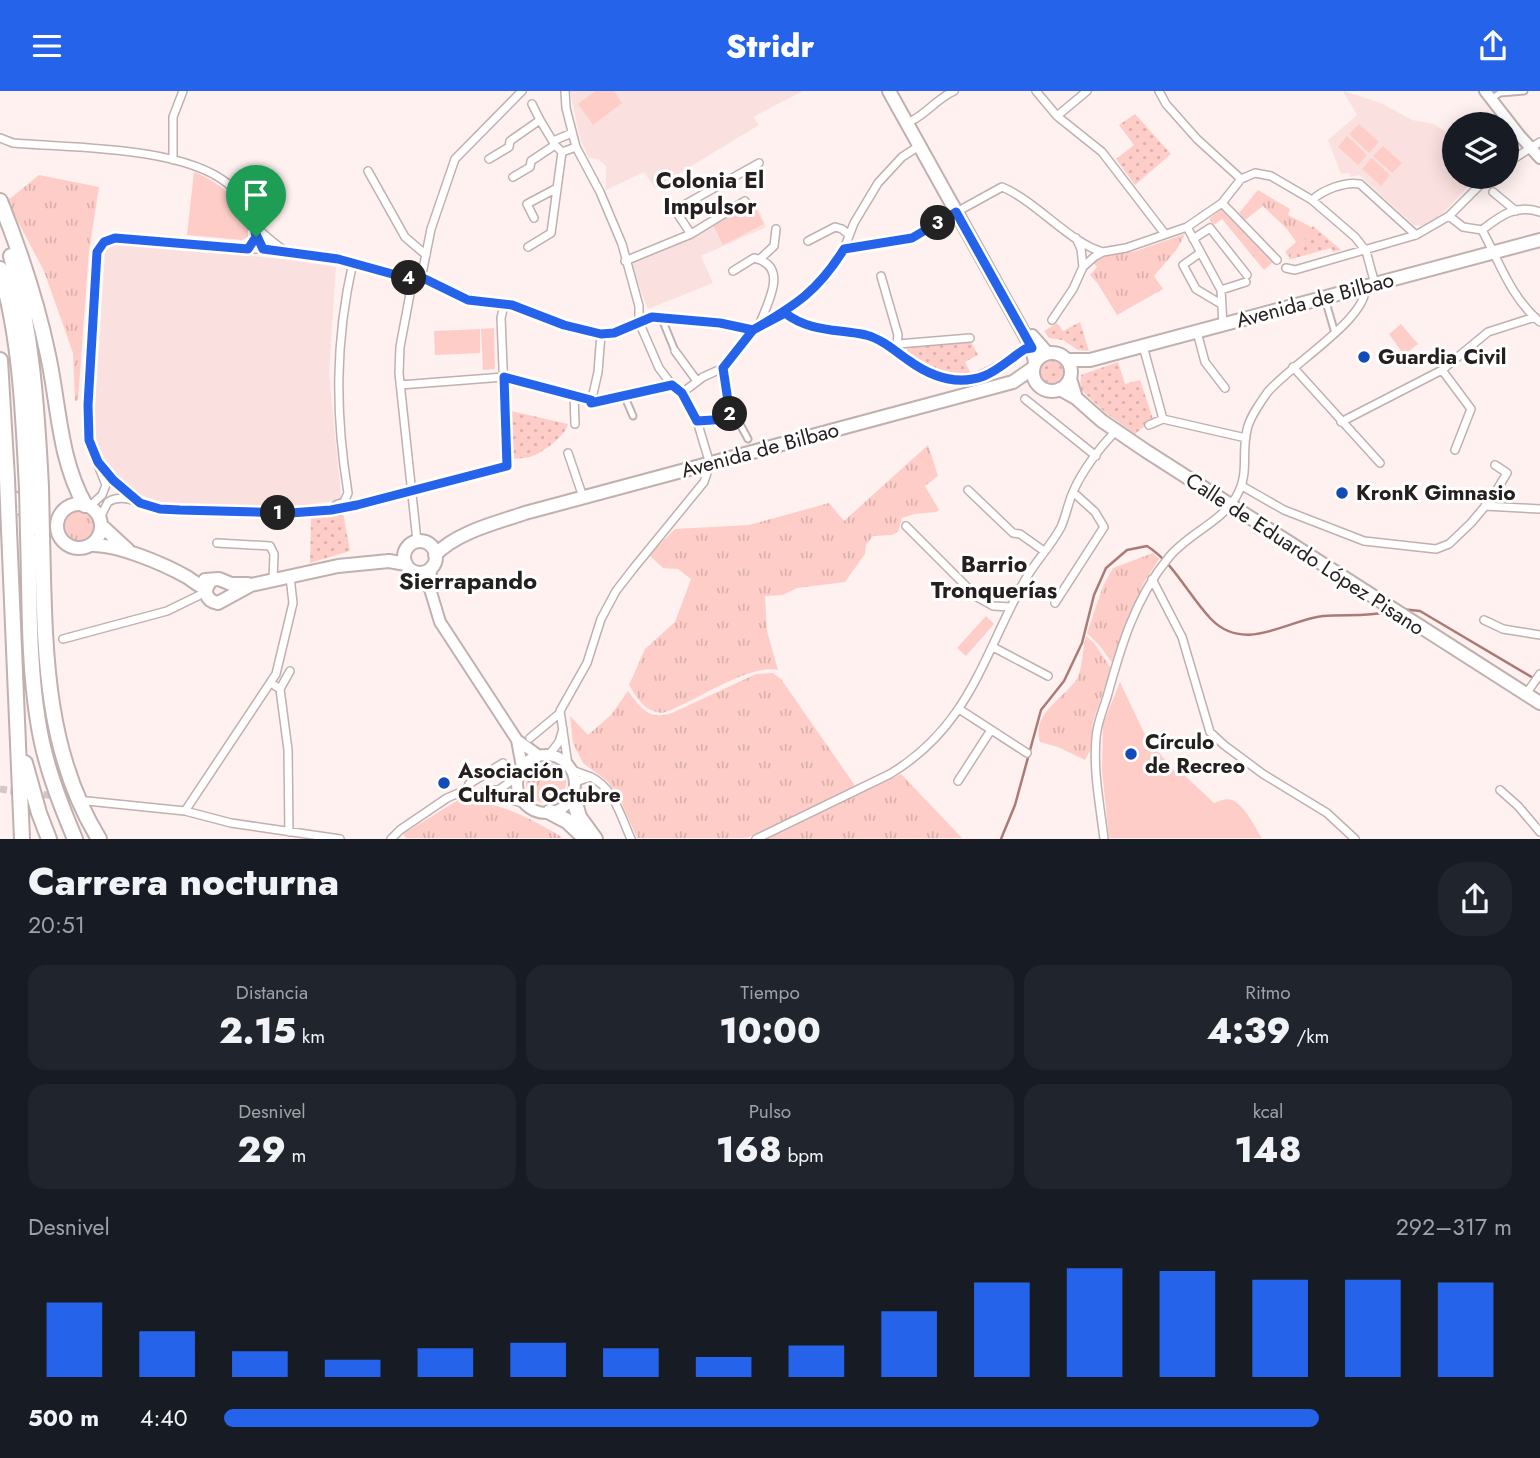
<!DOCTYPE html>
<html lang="es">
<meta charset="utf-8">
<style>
:root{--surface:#171b24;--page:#20242c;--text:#f1f3f6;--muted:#9ea1a6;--accent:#2563eb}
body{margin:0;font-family:Jost,sans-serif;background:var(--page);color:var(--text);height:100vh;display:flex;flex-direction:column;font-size:26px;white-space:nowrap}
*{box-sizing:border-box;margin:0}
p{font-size:23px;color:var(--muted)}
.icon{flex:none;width:38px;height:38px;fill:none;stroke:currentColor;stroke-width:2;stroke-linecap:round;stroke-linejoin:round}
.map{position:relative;height:748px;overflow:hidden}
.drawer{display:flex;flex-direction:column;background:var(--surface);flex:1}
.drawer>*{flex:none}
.fabs{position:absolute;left:1442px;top:21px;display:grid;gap:14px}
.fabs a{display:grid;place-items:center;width:77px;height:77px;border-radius:50%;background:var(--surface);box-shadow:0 4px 18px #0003;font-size:35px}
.pin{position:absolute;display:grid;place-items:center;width:60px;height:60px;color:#fff;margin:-72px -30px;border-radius:50% 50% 50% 0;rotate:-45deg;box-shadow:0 0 7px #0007}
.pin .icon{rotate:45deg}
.km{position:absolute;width:35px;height:35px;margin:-18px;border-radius:50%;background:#222;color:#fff;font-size:19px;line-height:35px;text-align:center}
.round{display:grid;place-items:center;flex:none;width:74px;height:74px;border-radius:28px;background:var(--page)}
.overview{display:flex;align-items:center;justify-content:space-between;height:119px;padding:0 28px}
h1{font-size:38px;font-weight:800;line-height:52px}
.figures{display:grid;grid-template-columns:repeat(3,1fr);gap:10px;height:119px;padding:7px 28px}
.figures div{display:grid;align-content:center;border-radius:18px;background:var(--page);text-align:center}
.figures b{font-size:35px;font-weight:800}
.figures small{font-size:19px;font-weight:400}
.figures p{font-size:19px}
.chart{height:196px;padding:14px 28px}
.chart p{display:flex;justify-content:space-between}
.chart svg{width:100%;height:126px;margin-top:7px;stroke:var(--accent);stroke-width:6}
ul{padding:0 28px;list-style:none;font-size:23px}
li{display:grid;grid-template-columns:112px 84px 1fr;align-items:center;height:52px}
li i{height:18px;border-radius:9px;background:var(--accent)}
header{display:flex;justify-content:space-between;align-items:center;height:91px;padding:0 28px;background:var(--accent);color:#fff;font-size:32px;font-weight:800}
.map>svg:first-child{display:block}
.built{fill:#fae1df}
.grass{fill:url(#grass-tufts)}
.park{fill:url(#park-dots)}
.pitch{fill:#fecdc8}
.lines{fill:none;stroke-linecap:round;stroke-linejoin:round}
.stream{stroke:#ab7a76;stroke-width:2.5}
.minor-tunnel{stroke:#d3c7c5;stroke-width:7;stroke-dasharray:7 3.5;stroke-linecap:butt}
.pedestrian-casing{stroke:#c0b0af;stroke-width:9}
.minor-casing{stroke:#c0b0af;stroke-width:10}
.secondary-casing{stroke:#c0b0af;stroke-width:14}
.primary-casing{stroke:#c0b0af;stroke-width:16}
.trunk-casing{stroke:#c0b0af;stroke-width:16}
.motorway-casing{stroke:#c0b0af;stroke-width:18}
.pedestrian{stroke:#fff;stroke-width:5}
.minor{stroke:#fff;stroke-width:7}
.secondary{stroke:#fff;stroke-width:10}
.primary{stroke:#fff;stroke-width:12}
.trunk{stroke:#fff;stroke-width:12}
.motorway{stroke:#fff;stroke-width:14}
.motorway-bridge-casing{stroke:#c0b0af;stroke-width:18;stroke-linecap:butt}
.motorway-bridge{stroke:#fff;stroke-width:14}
.route-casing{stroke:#fff;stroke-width:14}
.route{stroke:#2563eb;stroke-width:9}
.poi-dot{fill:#134cb8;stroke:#fff;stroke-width:2.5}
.labels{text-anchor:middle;stroke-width:6;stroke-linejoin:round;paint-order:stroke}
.street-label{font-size:21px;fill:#25201f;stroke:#fff}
.poi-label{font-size:21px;font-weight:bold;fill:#25201f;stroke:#fff;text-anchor:start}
.neighbourhood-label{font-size:23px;font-weight:bold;fill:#25201f;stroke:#fff}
.quarter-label{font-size:24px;font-weight:bold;fill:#25201f;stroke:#fff}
</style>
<header><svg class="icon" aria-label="menu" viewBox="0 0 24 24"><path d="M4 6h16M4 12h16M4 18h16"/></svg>Stridr<svg class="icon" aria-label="share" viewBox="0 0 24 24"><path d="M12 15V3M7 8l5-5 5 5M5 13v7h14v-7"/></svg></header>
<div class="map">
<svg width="1540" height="748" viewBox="0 0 1540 748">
<defs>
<pattern id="grass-tufts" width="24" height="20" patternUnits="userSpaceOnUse" patternTransform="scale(1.75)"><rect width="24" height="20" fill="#fecdc8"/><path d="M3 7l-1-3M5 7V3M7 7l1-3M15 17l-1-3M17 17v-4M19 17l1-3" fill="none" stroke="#dab0ab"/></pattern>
<pattern id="park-dots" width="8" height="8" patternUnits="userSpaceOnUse" patternTransform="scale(1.75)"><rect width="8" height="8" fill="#fecdc8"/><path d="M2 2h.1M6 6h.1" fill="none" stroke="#dab0ab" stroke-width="1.8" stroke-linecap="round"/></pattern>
</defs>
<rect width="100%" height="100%" fill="#fef1ef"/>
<!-- built -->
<path class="built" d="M570,0h233l-50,26 6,8 -104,63 -11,-16 -38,18v-24l-8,-7 -9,-1 -9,-19z
M1343,0l38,12 31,17 22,4 18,12 2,7v34h11l5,7 -32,35 -16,7 -8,-1 -55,-50 -9,2 -1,-4 -8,1 -13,-34 29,-25z
M754,108l12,28 -65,29 12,27 -65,26 -16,-41 2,-6 55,-23z
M116,153l168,15 52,8 -7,106 12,124 -2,3 -33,5 -32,2 -117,-5 -28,-12 -22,-23 -10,-24 -3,-19 11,-171 4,-7z"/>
<!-- grass -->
<path class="grass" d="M39,84l60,12 -10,64 -11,149 -3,1 -2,-48 -29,-82 -37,-70z
M1258,99l32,19 -2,6 25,13 -10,16 -13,14 -5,-6 11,-10 -9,-13 -24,-23 -18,14 -6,-7z
M1221,118l52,53 -1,1 -8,7 -42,-51 -8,6 -5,-6z
M1185,143l-8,15 -23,27 9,13 -46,26 -19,-31 -8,-9 7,-8 -5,-6 16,-6 28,-4z
M928,354l10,31 -13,10 14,24 -3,2 -22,2 -12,4 -4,14 -6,3 -19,1 -7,9 -1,9 -20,28 -48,6 -14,7 -18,1 2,35 11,39c-30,-7 -84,33 -116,43 -18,-2 -24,-14 -33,-28l16,-36 30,-27 16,-43 -13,-10 -15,-1 -14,-13 26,-26 74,-4 80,-22 15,18z
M63 436a16 16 0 1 1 32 0a16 16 0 1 1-32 0Z
M1153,462l6,6 -16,25 -30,80 -13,-18 -13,-13 16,-47 10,-18z
M1086,545l8,7 17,25 -18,54 -3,29 -5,9 -27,-13 -18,-5c-9,-28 23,-43 37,-63 5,-8 6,-32 9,-43z
M773,582l8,6 75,108 -109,51h-110l-17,-39 -13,-18 -24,-18 -10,-20 -3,-27 18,19 23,-20 17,-24c13,17 21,30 44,22l84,-39z
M526 692a20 20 0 1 1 40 0a20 20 0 1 1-40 0Z
M901,683l61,64 -199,1z
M463,706l3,6c28,-5 73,20 97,35h-157l-3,-4z"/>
<!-- park -->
<path class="park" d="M1135,23l36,40 -36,31 -19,-26 18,-14 -15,-20z
M1313,135l28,24 -8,2 -2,-4 -43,12 15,-16z
M1080,231l9,29 -11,-1 -15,-10 -14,-2 -5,-7 13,-8 6,8z
M970,249l8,15 -13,7 6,12c-22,4 -58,-4 -65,-27z
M1041 281a11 11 0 1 1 22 0a11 11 0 1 1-22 0Z
M1118,271l7,22 15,-4 13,39 -18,15 -29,-21 -26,-24 1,-14z
M511,320l57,13c-2,11 -25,29 -38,33 -4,1 -10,1 -16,2z
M343,421l7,39 -40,12 1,-45z"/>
<!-- pitch -->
<path class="pitch" d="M595,0h19l8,12 -29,22 -15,-21z
M1359,33l20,18 -10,11 -20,-19z
M1347,45l20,19 -9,10 -20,-18z
M1383,55l19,17 -10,10 -19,-17z
M1372,67l18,17 -9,11 -19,-17z
M194,81c22,8 63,36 54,65l-6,3 -55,-5z
M754,114l10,19 -41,21 -10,-20z
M1401,233l17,20 -14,11 -15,-21z
M494,237l1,41 -12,1 -2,-41z
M480,238v24l-45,2 -1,-24z
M986,525l8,8 -28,32 -9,-8z
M1120,591l26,55 31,37 4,-2 33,31c6,-2 12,-5 18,-3 13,5 23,28 30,38h-153l-7,-68 1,-46z"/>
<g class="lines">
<!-- stream -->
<path class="stream" d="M1401,518l19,2 120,71
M1001,748l14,-34 26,-95 23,-29 18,-38 12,-48 12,-27 21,-18 20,-4c28,18 41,49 64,73 34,35 76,1 112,-3 23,-2 42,1 65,-4"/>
<!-- minor-tunnel -->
<path class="minor-tunnel" d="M0,698l21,3
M33,702l47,7"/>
<defs>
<path id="pedestrian" d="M1491,8l9,-6 24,-2
M1325,208l10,34
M662,228l13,32
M624,304l9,21
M729,326l12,9 7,13"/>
<path id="minor" d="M565,0l1,17 10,39 24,45 22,52 17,62v16l20,46 13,17 10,8 15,28 13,43 -6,18 -71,87 -17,22 -15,28 -14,44 -27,48 8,54
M1036,0l21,25 45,36 63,82
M1159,0l7,13 31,35 44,40
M532,13l8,16
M1057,25l30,-25
M913,29c15,-8 25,-22 41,-29
M0,47l13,5c58,5 167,3 214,40 13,10 18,26 26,39 8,12 21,21 32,29
M553,50l19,-8
M489,68l20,-12 1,-6 30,-21 15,25 7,7
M173,69v-43l10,-26
M1507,72l33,-21
M368,80l37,66 21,18
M513,86l17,-10 1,-6 24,-16
M1493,101l23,19
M1312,109c11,-10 33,-19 48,-16l56,51
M1222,112l55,57
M962,118l40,-22c34,14 69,57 101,65
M1449,125l14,11 19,3c19,-15 34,-26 58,-18
M534,127l-7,-14 30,-16
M1187,136l34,63 2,35
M1482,139c17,31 29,68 58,92
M691,143l-16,-24 84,-47
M1076,147l5,11 2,18
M1193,148l17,-11 37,47
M808,150l27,-14 7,2 7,6
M528,156l23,-14 11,-81 14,-5
M248,158l7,-9 -1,-16
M844,158l68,-11 44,-26
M1200,162l-17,12 13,24 25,15
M760,168l14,-13 2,-17
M625,170l66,-27 54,-33
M1286,177l9,2 121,-35 33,-19 39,-39
M733,180l21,-13c37,8 12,47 5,68
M881,185l17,59 -2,16
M413,187l-13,69 -1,26 18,168
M421,188l10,-50 24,-70 67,-68
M1221,199l25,-8
M785,222c23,20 54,16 81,22 16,4 29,16 42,25 49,36 72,18 117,-11l7,-1
M1052,229l21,-31 10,-22 11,-10 9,-5 23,-4 61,-21 35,-24 19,-24 14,-6 16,3 41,24 43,37 11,14 9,33
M1197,241l8,30 20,26
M601,243l-3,38 -7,31 81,-18
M898,253l72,-6
M1143,255l20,73
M675,260l22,30
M1293,276l87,96
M1442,279l29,39 -16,41
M400,294l104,-8 87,23
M682,302l21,-16 20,-9 30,-38 32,-17 39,-33 20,-31 10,-26 24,-40 24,-26 17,-11
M574,303l1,30
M1025,308l71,57
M697,330l32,-4 -6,-49
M1341,331l101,-52 46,-38 47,-15
M1149,334l14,-6 83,19
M568,362l15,44
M103,376l16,19 15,12
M1242,395l42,24 80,31 72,8 13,-5 22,-21 21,-25 15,-25 -12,-8
M968,399l45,43 7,1 24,17
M336,414l8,-3 4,-9c-13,-80 -13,-152 5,-231
M1485,415l55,3
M89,416l13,-12 4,-10 -16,-40 -2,-27 9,-166 4,-7 10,-6 175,12 52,8 58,16 29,4 43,21 44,5 52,21 37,8 13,-1 38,-15 68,5 33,7
M0,424l30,-8
M100,427l8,-16c18,-11 40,6 59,8l110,3 54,-3 26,-5 150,-39 -6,-148 3,-13
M906,435l71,71 16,9 18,1
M217,452l53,3 4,8 -1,27
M1152,488l30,58 28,95 14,13 39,29 64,39 28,26
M1055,512l49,-76 -9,-15 -22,-20
M1484,529l19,9 37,6
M63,548l104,-28 39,-19
M993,556l55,29
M271,592l9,6 8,61 1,82
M280,598l10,-18
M1526,603l14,-20
M959,618l68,44
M530,647l30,-25
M549,664l10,-13 4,-13
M572,679l19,7 -16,5
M591,686c23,11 30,40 40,62
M958,690l33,-51
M1500,699l18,16 22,26
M465,702l4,-9 34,-21
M484,702l16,-4 18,-13
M87,710l98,10 46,12 109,16
M185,720l91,-137 17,-71 -3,-26
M391,748l9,-9 47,-32 14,-6 44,6 20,6
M756,748l134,-65c80,-48 93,-119 135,-194 10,-18 26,-34 36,-53 5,-11 7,-24 12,-35 9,-21 27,-45 43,-61
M1104,748c-4,-34 -11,-68 -8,-101 1,-15 7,-28 11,-41 14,-51 28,-99 62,-140 20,-24 51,-34 67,-60 14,-24 5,-42 11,-67 2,-12 13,-27 20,-37 20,-26 103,-75 98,-107"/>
<path id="secondary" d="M1485,0l35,45 20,22
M431,476l-1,22 10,33 77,118 22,16
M416,481l14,17
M517,649l5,27
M517 693a29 29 0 1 1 58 0a29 29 0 1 1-58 0Z"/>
<path id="primary" d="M889,0l143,257 3,14
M1032,245l15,17
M1070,288l6,19
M1060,298l16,9 26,23 44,30 394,252"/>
<path id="trunk" d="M1033 281a19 19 0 1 1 38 0a19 19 0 1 1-38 0Z
M1067,269h23l450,-120
M0,401l36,16
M57 435a22 22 0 1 1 44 0a22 22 0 1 1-44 0Z
M102,435l26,24
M404 466a16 16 0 1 1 32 0a16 16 0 1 1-32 0Z
M91,454c26,-1 73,19 96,32 6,4 12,9 19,12
M435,464c22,-23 61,-32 90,-42l488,-131 20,-14
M205,489l14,-1 12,5h17
M211,490c-9,9 -5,20 7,22l33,-18 87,-19 51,-5 17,3"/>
<path id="motorway" d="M0,110c20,50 37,101 48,154 11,51 11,104 37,150
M11,165c21,77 26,152 30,231
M0,178c21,71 23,145 27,219
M0,269l7,119
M9,439l13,309
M28,443c2,62 0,126 10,187 6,41 21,80 37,118
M42,445c3,104 0,210 57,303
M25,672l14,50 10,26
M573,705l6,21 16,22
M550,721l17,9 15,14"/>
</defs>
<!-- pedestrian casing -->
<use href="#pedestrian" class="pedestrian-casing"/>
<!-- minor casing -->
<use href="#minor" class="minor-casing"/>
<!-- secondary casing -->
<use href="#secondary" class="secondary-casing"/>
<!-- primary casing -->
<use href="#primary" class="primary-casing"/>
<!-- trunk casing -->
<use href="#trunk" class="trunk-casing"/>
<!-- motorway casing -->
<use href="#motorway" class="motorway-casing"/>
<!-- pedestrian -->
<use href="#pedestrian" class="pedestrian"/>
<!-- minor -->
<use href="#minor" class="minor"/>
<!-- secondary -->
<use href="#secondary" class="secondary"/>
<!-- primary -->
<use href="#primary" class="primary"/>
<!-- trunk -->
<use href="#trunk" class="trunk"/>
<!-- motorway -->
<use href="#motorway" class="motorway"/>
<defs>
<path id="motorway-bridge" d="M7,388l2,51
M41,396l1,49
M27,397l1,46"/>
</defs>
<!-- motorway-bridge casing -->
<use href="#motorway-bridge" class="motorway-bridge-casing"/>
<!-- motorway-bridge -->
<use href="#motorway-bridge" class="motorway-bridge"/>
</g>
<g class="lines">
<defs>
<path id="route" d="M256,146l-8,12 -133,-11 -11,4 -7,10 -9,153 1,35 9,22 15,18 27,23 20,6 20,1 110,3 41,-3 26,-5 150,-39 -3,-89 87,23v3l81,-18 10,8 15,28 31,-2 2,-5 -7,-46 30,-38 32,-17c24,19 53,16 81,22 16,4 29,16 42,25 22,16 49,26 76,16 15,-6 27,-18 41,-27l7,-1 -76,-136 -44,26 -68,11c-26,42 -48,56 -91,81l-33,-7 -68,-6 -38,16 -13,1 -37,-9 -52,-20 -44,-5 -43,-21 -29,-4 -58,-16 -75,-10 -8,-17 1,5"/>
</defs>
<!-- route casing -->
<use href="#route" class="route-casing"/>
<!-- route -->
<use href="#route" class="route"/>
</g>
<!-- markers -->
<g class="poi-dot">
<circle cx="1364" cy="266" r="7"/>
<circle cx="1342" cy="402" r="7"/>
<circle cx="1131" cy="663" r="7"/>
<circle cx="444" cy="692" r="7"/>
</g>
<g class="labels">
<!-- street labels -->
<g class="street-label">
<text transform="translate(1315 209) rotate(-15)" y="7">Avenida de Bilbao</text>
<text transform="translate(760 359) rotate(-15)" y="7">Avenida de Bilbao</text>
<text transform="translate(1305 463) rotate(33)" y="7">Calle de Eduardo López Pisano</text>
</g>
<!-- poi labels -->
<g class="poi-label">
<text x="1378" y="273">Guardia Civil</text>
<text x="1356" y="409">KronK Gimnasio</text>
<text x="1145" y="658">Círculo<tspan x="1145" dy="24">de Recreo</tspan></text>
<text x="458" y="687">Asociación<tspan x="458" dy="24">Cultural Octubre</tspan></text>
</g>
<!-- neighbourhood labels -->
<g class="neighbourhood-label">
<text x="710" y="97">Colonia El<tspan x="710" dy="26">Impulsor</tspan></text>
<text x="994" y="481">Barrio<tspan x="994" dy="26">Tronquerías</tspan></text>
</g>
<!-- quarter labels -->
<g class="quarter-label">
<text x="468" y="498">Sierrapando</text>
</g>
</g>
</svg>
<div class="fabs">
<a><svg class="icon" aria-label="layers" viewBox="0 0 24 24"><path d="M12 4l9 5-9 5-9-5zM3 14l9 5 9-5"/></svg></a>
</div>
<div class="pin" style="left:256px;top:146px;background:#1e9e55"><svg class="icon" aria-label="arrive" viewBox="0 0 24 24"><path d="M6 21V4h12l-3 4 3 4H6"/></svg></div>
<b class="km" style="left:278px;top:422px">1</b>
<b class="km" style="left:730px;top:323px">2</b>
<b class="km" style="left:938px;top:132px">3</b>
<b class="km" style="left:409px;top:187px">4</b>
</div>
<section class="drawer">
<div class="overview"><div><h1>Carrera nocturna</h1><p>20:51</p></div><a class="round"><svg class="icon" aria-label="share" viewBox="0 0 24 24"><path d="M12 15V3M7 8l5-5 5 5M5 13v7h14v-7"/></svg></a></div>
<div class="figures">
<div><p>Distancia</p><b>2.15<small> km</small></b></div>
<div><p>Tiempo</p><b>10:00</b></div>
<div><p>Ritmo</p><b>4:39<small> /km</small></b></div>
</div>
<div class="figures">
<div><p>Desnivel</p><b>29<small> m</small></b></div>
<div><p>Pulso</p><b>168<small> bpm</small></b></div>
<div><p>kcal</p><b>148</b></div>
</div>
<div class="chart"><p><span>Desnivel</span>292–317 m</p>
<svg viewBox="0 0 160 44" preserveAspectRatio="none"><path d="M5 44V18M15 44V28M25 44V35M35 44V38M45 44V34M55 44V32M65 44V34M75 44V37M85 44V33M95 44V21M105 44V11M115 44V6M125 44V7M135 44V10M145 44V10M155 44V11"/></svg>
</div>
<ul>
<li><b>500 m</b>4:40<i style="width:85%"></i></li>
</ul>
</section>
